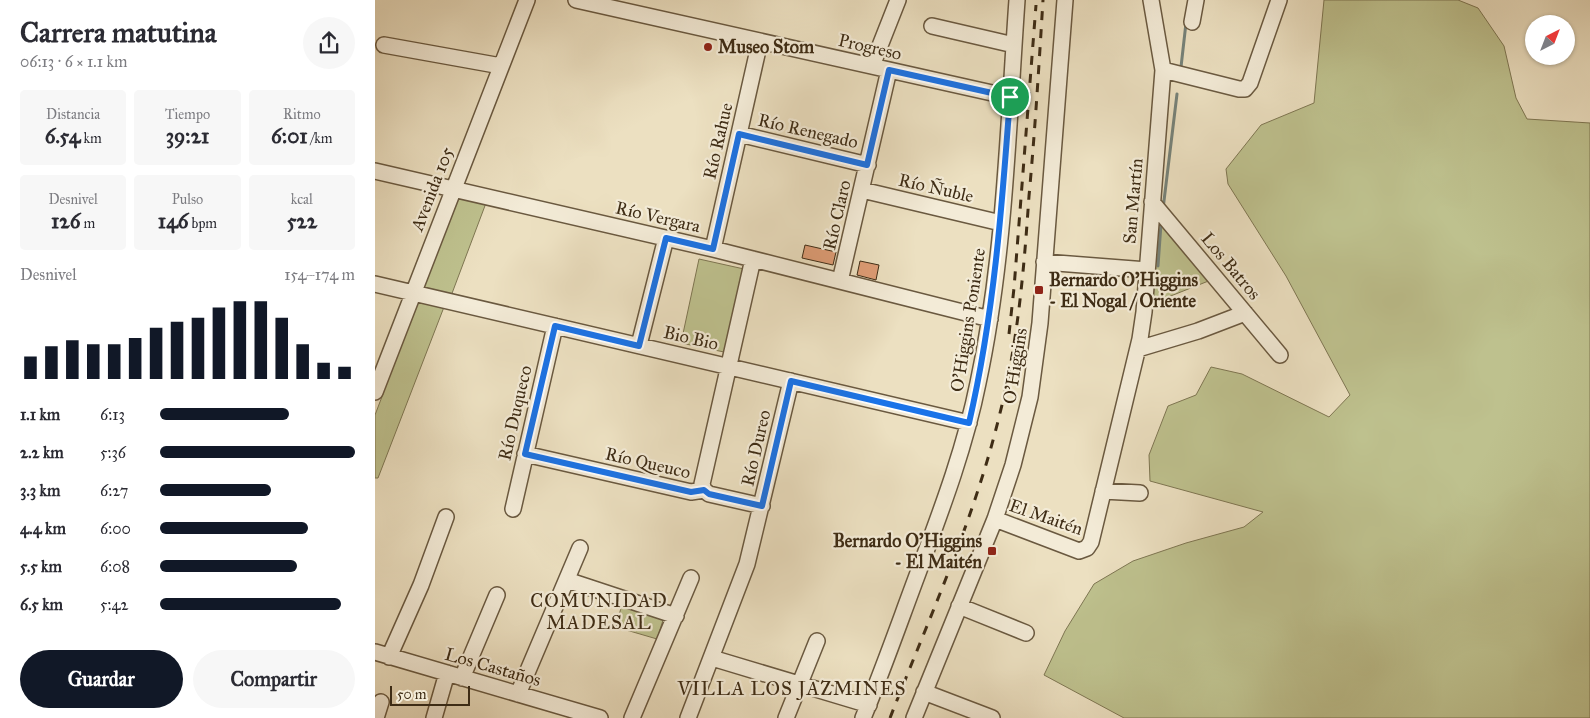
<!DOCTYPE html>
<html lang="es">
<meta charset="utf-8">
<style>
:root{--surface:#fff;--page:#f7f7f7;--text:#2b2b33;--muted:#7c7c81;--accent:#111827}
body{margin:0;font-family:"IM FELL Great Primer",serif;background:var(--page);color:var(--text);height:100vh;display:flex;flex-direction:column;font-size:19px;white-space:nowrap}
*{box-sizing:border-box;margin:0}
p{font-size:16px;color:var(--muted)}
.icon{flex:none;width:28px;height:28px;fill:none;stroke:currentColor;stroke-width:2;stroke-linecap:round;stroke-linejoin:round}
.map{position:relative;flex:1;overflow:hidden}
.panel{display:flex;flex-direction:column;background:var(--surface);width:375px}
.panel>*{flex:none}
.needle{width:32px;rotate:42deg}
.buttons{position:absolute;left:1150px;top:15px;display:grid;gap:10px}
.buttons a{display:grid;place-items:center;width:50px;height:50px;border-radius:50%;background:var(--surface);box-shadow:0 1px 4px #0004;font-size:25px}
.scale{position:absolute;left:15px;bottom:12px;width:80px;box-sizing:border-box;padding-left:5px;border:2px solid #3e2c15;border-top:0;font-size:14px;line-height:18px;white-space:nowrap;color:#3e2c15;-webkit-text-stroke:4px #f3ebd7;paint-order:stroke}
.pin{position:absolute;display:grid;place-items:center;width:42px;height:42px;color:#fff;margin:-21px;border:2px solid #fff;border-radius:50%;box-shadow:0 1px 5px #0007}
.round{display:grid;place-items:center;flex:none;width:52px;height:52px;border-radius:26px;background:var(--page)}
.head{display:flex;align-items:center;justify-content:space-between;height:85px;padding:0 20px}
h1{font-size:28px;font-weight:700;line-height:38px}
.metrics{display:grid;grid-template-columns:repeat(3,1fr);gap:8px;height:85px;padding:5px 20px}
.metrics div{display:grid;align-content:center;border-radius:5px;background:var(--page);text-align:center}
.metrics b{font-size:21px;font-weight:700}
.metrics small{font-size:14px;font-weight:400}
.metrics p{font-size:14px}
.chart{height:140px;padding:10px 20px}
.chart p{display:flex;justify-content:space-between}
.chart svg{width:100%;height:90px;margin-top:5px;stroke:var(--accent);stroke-width:6}
.button{display:flex;gap:10px;margin-top:auto;padding:10px 20px}
.button a{flex:1;height:58px;border-radius:30px;background:var(--accent);color:#fff;font-size:20px;font-weight:700;line-height:58px;text-align:center}
.button a+a{background:var(--page);color:var(--text)}
ul{padding:0 20px;list-style:none;font-size:16px}
li{display:grid;grid-template-columns:80px 60px 1fr;align-items:center;height:38px}
li i{height:12px;border-radius:6px;background:var(--accent)}
main{display:flex;flex:1;min-height:0}
.map>svg:first-child{display:block}
.green{fill:#bec18e;stroke:#7e7652}
.lines{fill:none;stroke-linecap:round;stroke-linejoin:round}
.stream{stroke:#768279;stroke-width:3}
.building{fill:#df9d76;stroke:#3e2c15}
.minor-casing{stroke:#6a5940;stroke-width:18}
.minor{stroke:#f3ebd7;stroke-width:15}
.rail{stroke:#3e2c15;stroke-width:3;stroke-dasharray:9 9;stroke-linecap:butt}
.route-casing{stroke:#fff;stroke-width:10}
.route{stroke:#1a73e8;stroke-width:6}
.poi-dot{fill:#8f2418;stroke:#f3ebd7;stroke-width:2}
.labels{text-anchor:middle;stroke-width:4.5;stroke-linejoin:round;paint-order:stroke}
.poi-label{font-size:18px;font-weight:bold;fill:#3e2c15;stroke:#f3ebd7;text-anchor:start}
.street-label{font-size:18px;fill:#3e2c15;stroke:#f3ebd7}
.neighbourhood-label{font-size:19px;letter-spacing:1px;fill:#3e2c15;stroke:#f3ebd7}
</style>
<main>
<section class="panel">
<div class="head"><div><h1>Carrera matutina</h1><p>06:13 · 6 × 1.1 km</p></div><a class="round"><svg class="icon" aria-label="share" viewBox="0 0 24 24"><path d="M12 15V3M7 8l5-5 5 5M5 13v7h14v-7"/></svg></a></div>
<div class="metrics">
<div><p>Distancia</p><b>6.54<small> km</small></b></div>
<div><p>Tiempo</p><b>39:21</b></div>
<div><p>Ritmo</p><b>6:01<small> /km</small></b></div>
</div>
<div class="metrics">
<div><p>Desnivel</p><b>126<small> m</small></b></div>
<div><p>Pulso</p><b>146<small> bpm</small></b></div>
<div><p>kcal</p><b>522</b></div>
</div>
<div class="chart"><p><span>Desnivel</span>154–174 m</p>
<svg viewBox="0 0 160 44" preserveAspectRatio="none"><path d="M5 44V33M15 44V28M25 44V25M35 44V27M45 44V27M55 44V24M65 44V19M75 44V16M85 44V14M95 44V9M105 44V6M115 44V6M125 44V14M135 44V27M145 44V36M155 44V38"/></svg>
</div>
<ul>
<li><b>1.1 km</b>6:13<i style="width:66%"></i></li>
<li><b>2.2 km</b>5:36<i style="width:100%"></i></li>
<li><b>3.3 km</b>6:27<i style="width:57%"></i></li>
<li><b>4.4 km</b>6:00<i style="width:76%"></i></li>
<li><b>5.5 km</b>6:08<i style="width:70%"></i></li>
<li><b>6.5 km</b>5:42<i style="width:93%"></i></li>
</ul>
<div class="button"><a>Guardar</a><a>Compartir</a></div>
</section>
<div class="map">
<svg width="1215" height="718" viewBox="0 0 1215 718">
<rect width="100%" height="100%" fill="#ece0c1"/>
<filter id="stains"><feTurbulence type="fractalNoise" baseFrequency=".004" numOctaves="4"/><feColorMatrix values="0 0 0 0 .2 0 0 0 0 .09 0 0 0 0 .02 0 0 0 .5 -.17"/></filter>
<radialGradient id="worn" r=".72"><stop offset=".6" stop-color="#630" stop-opacity="0"/><stop offset="1" stop-color="#630" stop-opacity=".3"/></radialGradient>
<!-- green -->
<path class="green" d="M949,0h134l20,8 26,38 12,52 11,21 63,4v595h-466l-80,-43 21,-44 29,-47 39,-23 53,-18 58,-16 19,-15 -113,-31 -1,-26 19,-49 28,-11 15,-28 31,7 87,43 21,-22 -64,-119 -58,-92 -2,-15 35,-44 53,-22z
M85,198l26,5 -35,93 -24,-6 -4,-5 34,-86z
M782,216l54,64 -58,23z
M324,259l45,10 -20,83 -43,-9z
M48,302l21,5 -66,171h-3v-63l8,-21 -3,-1 36,-90z
M247,604l42,13 -7,22 -41,-12z"/>
<g class="lines">
<!-- stream -->
<path class="stream" d="M806,67l5,-44
M788,209l14,-115
M783,266l3,-42"/>
</g>
<!-- building -->
<path class="building" d="M430,245l31,7 -3,13 -31,-7z
M485,261l19,4 -3,15 -19,-5z"/>
<g class="lines">
<defs>
<path id="minor" d="M201,0l434,97
M817,22l4,-22
M557,26l82,19
M9,45l117,21
M497,66l26,-66
M788,70l76,19h6l5,-6 29,-83
M364,134l129,31
M0,171l338,78 277,70
M487,190l139,33
M777,202l128,153
M338,249l47,-208
M669,262l103,8
M465,281l49,-211
M0,284l594,139
M264,345l27,-107
M763,349l60,-18 47,-18
M0,392l152,-392
M150,454l166,38 13,-2 5,4 53,12
M329,490l-2,-6 51,-225
M728,491l37,2
M138,509l42,-183
M620,519l84,32 8,-3 4,-6 49,-203 4,-27 19,-242 -12,-70
M192,580l109,36
M584,606l67,27
M0,652l225,66
M14,657l32,-72 25,-68
M337,658l157,47
M87,678l35,-83
M549,692l68,26
M143,694l62,-146
M1,718l5,-16
M59,718l13,-45
M257,718l59,-140
M313,718l59,-154 44,-183
M411,718l31,-77
M488,718c20,-48 37,-97 55,-145 23,-62 47,-125 60,-190 27,-126 30,-256 39,-383
M539,718l81,-199 18,-54 17,-68 10,-74 25,-323"/>
</defs>
<!-- minor casing -->
<use href="#minor" class="minor-casing"/>
<!-- minor -->
<use href="#minor" class="minor"/>
<!-- rail -->
<path class="rail" d="M634,334l5,-46 22,-283
M515,718c39,-100 85,-200 110,-305 18,-71 24,-144 29,-217 6,-65 10,-131 14,-196"/>
</g>
<g class="lines">
<defs>
<path id="route" d="M514,70l121,27c-8,110 -16,218 -41,326l-178,-42 -29,125 -53,-12 -5,-4 -13,2 -166,-38 30,-128 84,20 27,-108 47,11 26,-115 128,31z"/>
</defs>
<!-- route casing -->
<use href="#route" class="route-casing"/>
<!-- route -->
<use href="#route" class="route"/>
</g>
<!-- markers -->
<g class="poi-dot">
<circle cx="333" cy="47" r="5"/>
<rect x="659" y="285" width="10" height="10" rx="2.5"/>
<rect x="612" y="546" width="10" height="10" rx="2.5"/>
</g>
<g class="labels">
<!-- poi labels -->
<g class="poi-label">
<text x="343" y="53">Museo Stom</text>
<text x="674" y="286">Bernardo O'Higgins<tspan x="674" dy="21">- El Nogal / Oriente</tspan></text>
<text x="607" y="547" text-anchor="end">Bernardo O'Higgins<tspan x="607" dy="21">- El Maitén</tspan></text>
</g>
<!-- street labels -->
<g class="street-label">
<text transform="translate(495 47) rotate(13)" y="6">Progreso</text>
<text transform="translate(433 131) rotate(13)" y="6">Río Renegado</text>
<text transform="translate(343 141) rotate(-77)" y="6">Río Rahue</text>
<text transform="translate(561 188) rotate(13)" y="6">Río Ñuble</text>
<text transform="translate(57 189) rotate(-69)" y="6">Avenida 105</text>
<text transform="translate(758 201) rotate(-85)" y="6">San Martín</text>
<text transform="translate(462 215) rotate(-77)" y="6">Río Claro</text>
<text transform="translate(283 217) rotate(13)" y="6">Río Vergara</text>
<text transform="translate(856 266) rotate(50)" y="6">Los Batros</text>
<text transform="translate(593 320) rotate(-81)" y="6">O'Higgins Poniente</text>
<text transform="translate(316 338) rotate(13)" y="6">Bio Bio</text>
<text transform="translate(640 366) rotate(-81)" y="6">O'Higgins</text>
<text transform="translate(140 413) rotate(-77)" y="6">Río Duqueco</text>
<text transform="translate(381 448) rotate(-77)" y="6">Río Dureo</text>
<text transform="translate(273 463) rotate(13)" y="6">Río Queuco</text>
<text transform="translate(671 517) rotate(19)" y="6">El Maitén</text>
<text transform="translate(118 667) rotate(16)" y="6">Los Castaños</text>
</g>
<!-- neighbourhood labels -->
<g class="neighbourhood-label">
<text x="224" y="607">COMUNIDAD<tspan x="224" dy="22">MADESAL</tspan></text>
<text x="417" y="695">VILLA LOS JAZMINES</text>
</g>
</g>
<rect width="100%" height="100%" filter="url(#stains)"/>
<rect width="100%" height="100%" fill="url(#worn)"/>
</svg>
<div class="buttons">
<a><svg class="needle" viewBox="-14 -14 28 28"><path d="M0-13l5 13h-10z" fill="#e53935"/><path d="M0 13l5-13h-10z" fill="#7c7c81"/></svg></a>
</div>
<div class="scale">50 m</div>
<div class="pin" style="left:635px;top:97px;background:#1e9e55"><svg class="icon" aria-label="arrive" viewBox="0 0 24 24"><path d="M6 21V4h12l-3 4 3 4H6"/></svg></div>
</div>
</main>
